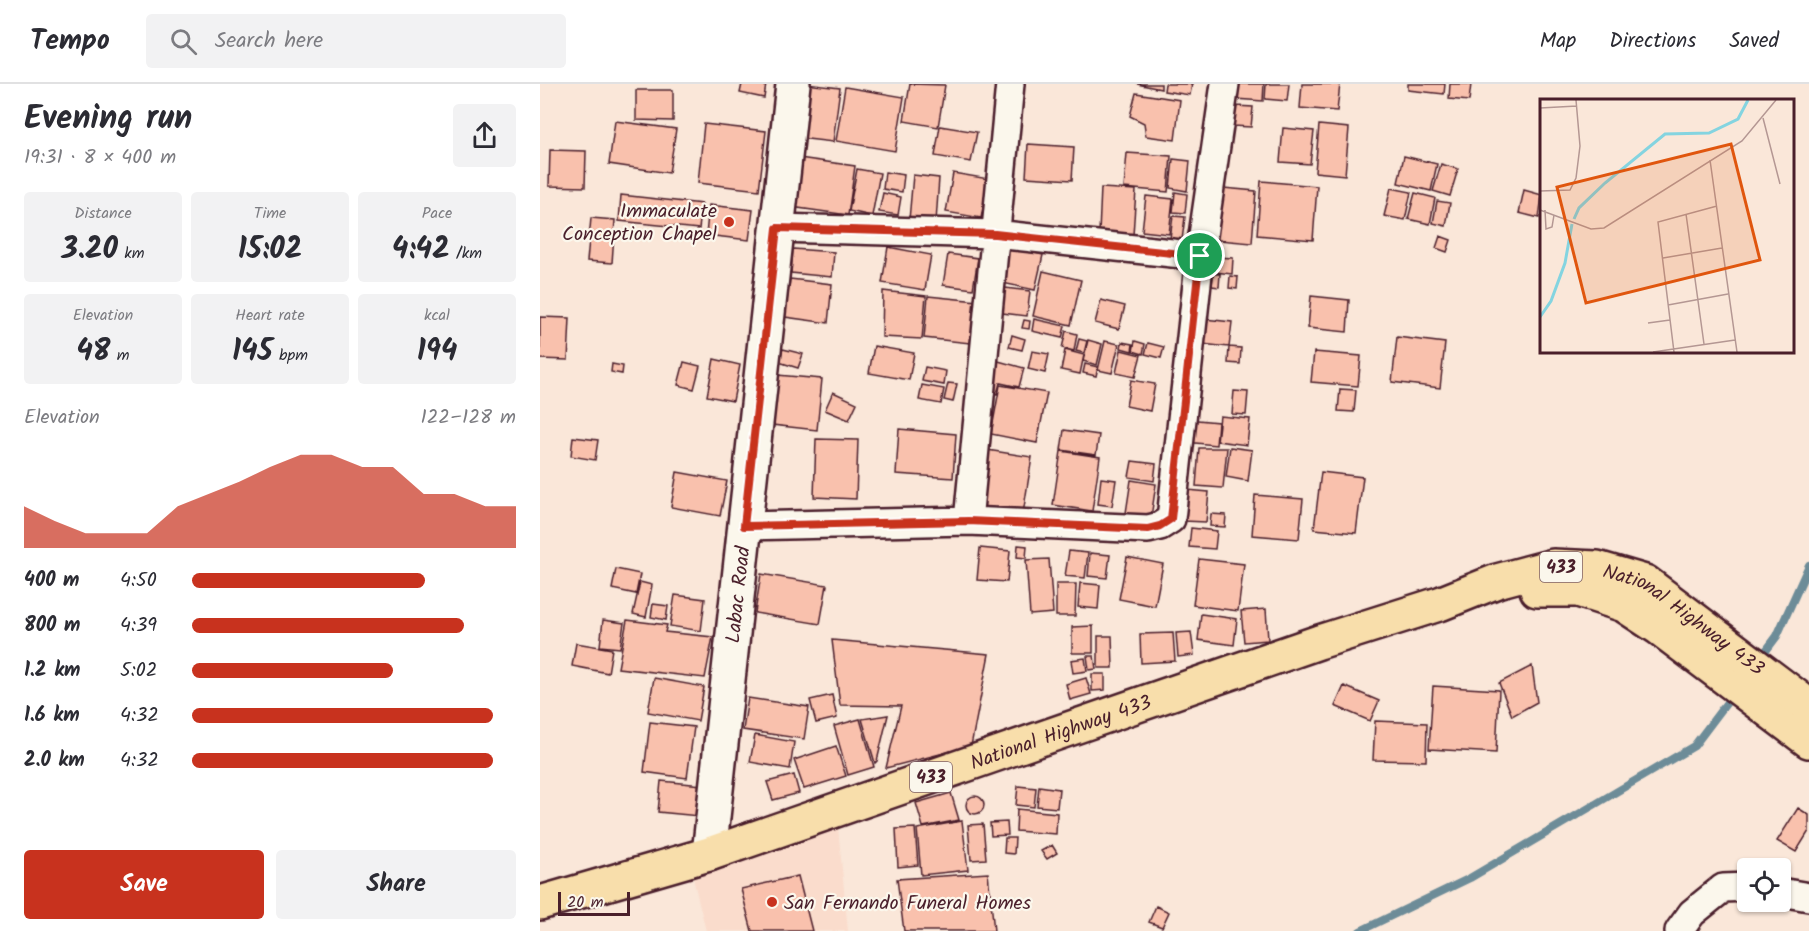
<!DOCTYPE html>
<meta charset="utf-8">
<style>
:root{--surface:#fff;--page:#f2f2f3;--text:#2b2b33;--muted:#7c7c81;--line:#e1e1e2;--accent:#c8321e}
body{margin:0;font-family:Kalam,sans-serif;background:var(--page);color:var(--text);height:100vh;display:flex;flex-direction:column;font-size:22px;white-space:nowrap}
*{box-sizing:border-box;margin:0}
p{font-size:20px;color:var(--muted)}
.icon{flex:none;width:33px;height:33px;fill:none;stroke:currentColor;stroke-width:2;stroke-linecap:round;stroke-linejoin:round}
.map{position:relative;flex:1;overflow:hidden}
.details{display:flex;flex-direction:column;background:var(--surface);width:540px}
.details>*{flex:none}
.buttons{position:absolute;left:1197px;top:774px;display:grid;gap:12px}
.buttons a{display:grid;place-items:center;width:54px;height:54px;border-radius:6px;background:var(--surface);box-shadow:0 2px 4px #0004;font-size:30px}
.scale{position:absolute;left:18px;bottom:15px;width:72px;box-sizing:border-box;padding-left:6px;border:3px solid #4a1f2b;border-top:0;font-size:16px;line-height:21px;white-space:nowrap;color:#4a1f2b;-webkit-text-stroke:4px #fbf7ec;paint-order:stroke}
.pin{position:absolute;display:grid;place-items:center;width:51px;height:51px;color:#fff;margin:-26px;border:3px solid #fff;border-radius:50%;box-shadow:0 2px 6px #0007}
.round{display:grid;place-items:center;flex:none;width:63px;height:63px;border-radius:6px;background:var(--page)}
.overview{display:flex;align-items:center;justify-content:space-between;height:102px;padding:0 24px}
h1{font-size:33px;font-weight:600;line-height:45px}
.figures{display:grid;grid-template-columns:repeat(3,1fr);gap:9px;height:102px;padding:6px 24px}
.figures div{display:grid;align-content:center;border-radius:6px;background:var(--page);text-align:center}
.figures b{font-size:30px;font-weight:600}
.figures small{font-size:16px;font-weight:400}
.figures p{font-size:16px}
.chart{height:168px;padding:12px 24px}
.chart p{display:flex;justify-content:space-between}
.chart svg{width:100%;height:108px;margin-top:6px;fill:var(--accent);opacity:.7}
.cta{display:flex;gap:12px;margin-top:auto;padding:12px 24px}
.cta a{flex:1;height:69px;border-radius:6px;background:var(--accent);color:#fff;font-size:24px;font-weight:600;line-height:69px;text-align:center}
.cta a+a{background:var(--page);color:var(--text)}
ul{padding:0 24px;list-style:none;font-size:20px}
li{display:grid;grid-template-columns:96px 72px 1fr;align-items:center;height:45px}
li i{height:15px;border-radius:8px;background:var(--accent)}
header{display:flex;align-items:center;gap:36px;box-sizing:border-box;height:84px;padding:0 30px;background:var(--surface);border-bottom:2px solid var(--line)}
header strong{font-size:28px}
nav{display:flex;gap:33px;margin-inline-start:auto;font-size:21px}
.search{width:420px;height:54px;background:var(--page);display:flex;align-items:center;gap:15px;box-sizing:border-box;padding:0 21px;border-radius:6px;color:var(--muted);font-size:22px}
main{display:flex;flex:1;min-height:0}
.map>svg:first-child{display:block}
.built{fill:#fadccc}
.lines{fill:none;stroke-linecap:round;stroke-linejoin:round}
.stream{stroke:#6d8c98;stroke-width:8}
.building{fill:#f9c1ad;stroke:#4a1f2b;stroke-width:1.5}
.minor-casing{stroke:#4a1f2b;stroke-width:32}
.tertiary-casing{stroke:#4a1f2b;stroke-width:38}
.primary-casing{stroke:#4a1f2b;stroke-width:38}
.minor{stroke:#fbf7ec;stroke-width:27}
.tertiary{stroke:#fbf7ec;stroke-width:33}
.primary{stroke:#f8deab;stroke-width:33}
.route-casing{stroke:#fff;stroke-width:12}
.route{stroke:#c8321e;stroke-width:8}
.poi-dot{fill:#c8321e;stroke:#fbf7ec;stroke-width:2}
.labels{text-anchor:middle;stroke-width:4.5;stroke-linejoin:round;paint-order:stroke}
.shield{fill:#fbf7ec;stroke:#7f6065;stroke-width:1.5}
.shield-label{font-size:18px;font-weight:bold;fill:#4a1f2b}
.poi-label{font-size:20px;fill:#4a1f2b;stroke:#fbf7ec;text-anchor:end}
.street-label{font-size:20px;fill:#4a1f2b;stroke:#fbf7ec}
.inset-river{fill:none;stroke:#84d4e0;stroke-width:3}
.inset-road{fill:none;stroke:#b49793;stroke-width:1.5}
.view{fill:#e0560e;fill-opacity:0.15;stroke:#e0560e;stroke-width:3}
.inset-edge{fill:none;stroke:#4a1f2b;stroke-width:3}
</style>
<header>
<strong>Tempo</strong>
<div class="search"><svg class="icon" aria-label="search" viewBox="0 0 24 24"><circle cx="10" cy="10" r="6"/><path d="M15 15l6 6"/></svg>Search here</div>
<nav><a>Map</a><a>Directions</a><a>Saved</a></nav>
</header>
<main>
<section class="details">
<div class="overview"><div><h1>Evening run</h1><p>19:31 · 8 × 400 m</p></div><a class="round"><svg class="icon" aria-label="share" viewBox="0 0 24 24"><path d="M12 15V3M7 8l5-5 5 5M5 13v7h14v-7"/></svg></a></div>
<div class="figures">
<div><p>Distance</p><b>3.20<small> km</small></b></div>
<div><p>Time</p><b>15:02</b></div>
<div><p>Pace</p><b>4:42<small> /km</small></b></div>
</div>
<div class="figures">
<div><p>Elevation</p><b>48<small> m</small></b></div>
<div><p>Heart rate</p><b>145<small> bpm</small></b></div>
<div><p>kcal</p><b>194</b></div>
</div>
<div class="chart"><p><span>Elevation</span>122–128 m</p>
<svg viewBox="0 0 160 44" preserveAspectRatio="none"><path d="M0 44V27L10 33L20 38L30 38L40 38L50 27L60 22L70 17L80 11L90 6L100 6L110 11L120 11L130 22L140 22L150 27L160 27V44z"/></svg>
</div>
<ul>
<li><b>400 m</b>4:50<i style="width:72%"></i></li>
<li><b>800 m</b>4:39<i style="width:84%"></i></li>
<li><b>1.2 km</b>5:02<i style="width:62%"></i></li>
<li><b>1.6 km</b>4:32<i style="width:93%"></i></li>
<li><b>2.0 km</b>4:32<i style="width:93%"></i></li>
</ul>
<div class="cta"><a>Save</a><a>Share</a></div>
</section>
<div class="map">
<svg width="1269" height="847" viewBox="0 0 1269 847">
<rect width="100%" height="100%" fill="#fae7d9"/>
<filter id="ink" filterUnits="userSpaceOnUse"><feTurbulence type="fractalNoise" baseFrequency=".0167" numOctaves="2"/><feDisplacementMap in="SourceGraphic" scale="12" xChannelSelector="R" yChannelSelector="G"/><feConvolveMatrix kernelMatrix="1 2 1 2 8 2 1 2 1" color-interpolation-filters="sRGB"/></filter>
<g filter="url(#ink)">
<!-- built -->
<path class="built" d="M298,743l10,104h-142l-14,-57z"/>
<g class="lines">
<!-- stream -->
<path class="stream" d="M1219,576l18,-24 32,-71
M820,847l110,-53 224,-132 40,-53"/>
</g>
<!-- building -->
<path class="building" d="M202,0h24l-2,14 -24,-5z
M266,0l34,4 -7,54 -34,-4z
M370,0l35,1 -7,42 -34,-6z
M597,0h24v5z
M625,0h27l-2,11 -26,-4z
M696,0h28l-1,17 -28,-2z
M726,0h23l-2,17 -22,-2z
M762,0h38l-3,27 -37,-3z
M868,0h37l-1,10 -36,-4z
M910,0h21l-2,17 -20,-2z
M305,3l59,10 -9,54 -59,-10z
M96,6h37v31l-37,-1z
M596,9l44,7 -5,40 -29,-4 -2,-13 -14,-7z
M695,22l18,1 -2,20 -18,-1z
M75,37l61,8 -7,44 -60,-9z
M164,40l62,7 -7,59 -61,-7z
M779,41l30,3 -4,47 -30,-3z
M400,42l37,6 -6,30 -36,-6z
M743,44l31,3 -4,33 -30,-2z
M488,60l46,3 -2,33 -46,-3z
M10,66l36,1 -1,36 -36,-1z
M587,69l44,3 -3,36 -44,-4z
M864,72l33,8 -6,27 -33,-8z
M259,74l56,8 -7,49 -57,-8z
M633,75l17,2 -3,30 -17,-3z
M901,80l17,5 -8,27 -17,-5z
M317,85l23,4 -8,43 -23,-5z
M345,88l19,3 -2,17 -19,-3z
M413,89l36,6 -8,39 -35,-6z
M373,91l26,3 -3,44 -27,-2z
M721,97l56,5 -4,54 -56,-5z
M672,103l44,4 -4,52 -44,-4z
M561,104l35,2 -3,45 -34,-2z
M851,104l20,4 -6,28 -21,-4z
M984,106l18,5 -3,23 -20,-5z
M635,108l12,2 -2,19 -12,-1z
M343,109l18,4 -3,18 -19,-3z
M875,109l20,5 -5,26 -22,-5z
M81,111l81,9 -3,25 -80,-8z
M606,112l27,3 -4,35 -27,-3z
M897,117l13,2 -4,23 -13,-3z
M169,121l44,5 -4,30 -43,-5z
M633,132l12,1 -3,23 -12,-1z
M51,134l24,2 -3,43 -25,-2z
M900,152l11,4 -4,12 -11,-4z
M461,161l42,10 -8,35 -42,-9z
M348,163l43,8 -6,35 -43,-7z
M253,165l41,3 -2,25 -41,-4z
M408,170l30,4 -5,31 -30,-4z
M676,173l17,1 -1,16 -17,-2z
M503,187l38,9 -10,45 -38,-9z
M673,190h7l-1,13 -7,-1z
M690,192l8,1 -1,12 -8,-1z
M250,195l42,5 -4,39 -43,-6z
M457,203l33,4 -3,25 -33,-4z
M343,207l43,5 -4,43 -40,-2z
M388,212l49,5 -7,42 -46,-5z
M771,212l38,4 -2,32 -39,-4z
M561,216l24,6 -6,23 -24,-6z
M0,233l30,1 -2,42 -28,-1z
M494,235l31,7 -3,12 -30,-7z
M664,235l28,3 -3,25 -27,-3z
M484,236l6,1 -1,8 -7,-1z
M526,247l11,3 -3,17 -12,-3z
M472,251l13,4 -3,11 -13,-3z
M857,253l48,6 -5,45 -48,-6z
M539,255l8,2 -3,12 -8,-2z
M548,256l14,4 -5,21 -14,-4z
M565,257l14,3 -7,29 -14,-3z
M595,257l10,3 -2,10 -10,-3z
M582,258l11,2 -1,7 -11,-3z
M608,259l16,4 -3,11 -16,-4z
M334,262l40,7 -5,27 -40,-7z
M689,263l12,1 -1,16 -12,-1z
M243,265l20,5 -5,14 -19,-6z
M525,266l19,5 -4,19 -19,-4z
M581,266l20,5 -6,22 -19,-4z
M492,267l17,3 -4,19 -17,-4z
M774,268l47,4 -3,30 -47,-4z
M174,275l26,6 -7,36 -26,-5z
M451,275l33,9 -5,19 -19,-4 -3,11 -15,-2z
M144,278l16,4 -6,23 -16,-4z
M72,280l11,2 -1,8 -11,-2z
M545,280l13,3 -2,9 -13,-3z
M385,283l21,4 -2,14 -22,-4z
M237,291l45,4 -5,51 -45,-5z
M591,296l24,4 -5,27 -24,-5z
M408,299l9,1 -4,18 -9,-2z
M382,301l22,4 -3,15 -22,-4z
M460,301l47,8 -10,50 -46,-9z
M800,305l16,1 -2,22 -16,-1z
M694,307l14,1 -2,23 -14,-1z
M293,308l24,11 -8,17 -24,-10z
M680,332l30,3 -3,26 -30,-4z
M647,335l31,3 -2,23 -31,-3z
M359,345l57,5 -3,44 -57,-4z
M524,346l35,5 -3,20 -35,-5z
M33,353l25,3 -3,20 -24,-4z
M276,355l42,1 -2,59 -42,-2z
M690,363l22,3 -4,31 -22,-4z
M659,364h28l-4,40 -27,-2z
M441,365l51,8 -10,63 -52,-8z
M521,367l39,6 -8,54 -39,-6z
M592,377l24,3 -2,17 -25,-4z
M137,388l50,9 -7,35 -49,-9z
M781,388l42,5 -7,56 -42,-4z
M561,394l15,2 -4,26 -14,-2z
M591,396l25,4 -5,33 -25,-4z
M647,406l22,2 -3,30 -22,-1z
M715,411l48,4 -4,40 -47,-4z
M671,430l15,1 -1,12 -15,-1z
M651,444l26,3 -2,18 -26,-2z
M478,461l9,1 -1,12 -9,-1z
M440,464l30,3 -3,31 -30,-2z
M529,467l19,2 -3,25 -20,-2z
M550,469l20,2 -3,23 -19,-2z
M587,473l36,7 -8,42 -36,-7z
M509,475l4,54 -23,2 -4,-55z
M659,475l45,5 -6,47 -45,-6z
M76,485l24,5 -4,20 -24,-5z
M221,490l66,11 -7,39 -65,-11z
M100,498l12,3 -6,32 -13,-3z
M540,499l20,2 -2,24 -20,-2z
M516,500h20l-1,32h-19z
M135,511l30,4 -4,32 -31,-5z
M113,520l15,2 -2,14 -15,-3z
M726,525l2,31 -24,2 -3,-31z
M661,530l36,5 -3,26 -36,-5z
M63,536l21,3 -4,25 -20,-2z
M87,536l40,5 -2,7 48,5 -8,41 -87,-10z
M553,542v27h-21v-26z
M651,548l3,23 -16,2 -2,-24z
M633,549l2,28 -34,2 -1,-29z
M558,552h14l1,32h-15z
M292,556l157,14 -18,92 -85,22 15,-62 -61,-1z
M36,559l36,6 -4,24 -36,-7z
M547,572h7l2,13 -7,1z
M545,574l2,13 -14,2 -2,-13z
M992,582l5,36 -25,14 -13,-33z
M552,590h13v16l-13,1z
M114,594l50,9 -6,34 -50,-9z
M546,594l5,16 -21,6 -4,-16z
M804,602l35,15 -9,20 -35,-15z
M893,602l66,4 -3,63 -67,-4z
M292,611l5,23 -21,5 -6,-23z
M208,614l61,9 -5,32 -61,-9z
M348,631l-11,46 -2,2 -13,-44z
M320,635l14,48 -26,8 -14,-49z
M835,637l52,2 -1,38 -53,-1z
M110,638l44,5 -7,51 -43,-6z
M215,651l39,7 -4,27 -40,-7z
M296,662l10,30 -42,13 -10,-29z
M254,691l5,18 -26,7 -6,-18z
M121,697l41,4 -3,31 -41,-4z
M478,702l18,2 -2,19 -18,-2z
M499,702l20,3 -2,19 -20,-2z
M411,709l8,27 -36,7 -7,-24z
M426 721a9 9 0 1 1 18 0a9 9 0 1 1-18 0Z
M1258,724l11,7v16l-13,21 -19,-11z
M477,725l40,4 -1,21 -40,-3z
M422,737l6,49 -47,5 -4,-46z
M467,738l1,13 -17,1 -1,-13z
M443,740l3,35 -15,1 -3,-35z
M375,744l3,37 -20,2 -2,-38z
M465,754h10l-1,16 -10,-1z
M512,761l5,8 -10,6 -6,-8z
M448,789l6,58h-90l-7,-52z
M258,792l14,55h-60l-11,-42z
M616,822l13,6 -7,15 -13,-5z"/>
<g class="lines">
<defs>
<path id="minor" d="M237,144l218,6 205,22
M428,437l42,-437
M204,442l224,-5 180,8 12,-3 11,-7 29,-263 25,-172
M1240,808l29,5
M1139,847l13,-18 31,-25 25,-1"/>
<g id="tertiary">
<path id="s1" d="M169,770l84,-770"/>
</g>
<g id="primary">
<path d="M997,506h41l46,15 35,23 150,113"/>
<path id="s2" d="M0,819l169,-49 610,-212 123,-39 55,-22 56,-15 44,2 48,14 164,124"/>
</g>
</defs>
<!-- minor casing -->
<use href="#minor" class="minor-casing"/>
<!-- tertiary casing -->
<use href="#tertiary" class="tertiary-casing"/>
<!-- primary casing -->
<use href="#primary" class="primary-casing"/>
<!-- minor -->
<use href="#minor" class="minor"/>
<!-- tertiary -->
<use href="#tertiary" class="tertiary"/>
<!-- primary -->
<use href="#primary" class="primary"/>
</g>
</g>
<g class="lines" filter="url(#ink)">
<defs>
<path id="route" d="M237,144l218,6 205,22 -29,263 -11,7 -12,3 -180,-8 -224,5z"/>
</defs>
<!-- route casing -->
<use href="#route" class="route-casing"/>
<!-- route -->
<use href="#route" class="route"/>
</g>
<!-- markers -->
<g class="poi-dot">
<circle cx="189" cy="138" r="6"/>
<circle cx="232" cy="818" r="6"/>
</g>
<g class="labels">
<!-- shield labels -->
<g class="shield">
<rect x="1000" y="468" width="42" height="30" rx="4.5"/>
<rect x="370" y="678" width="42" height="30" rx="4.5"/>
</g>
<g class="shield-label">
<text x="1021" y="489">433</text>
<text x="391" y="699">433</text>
</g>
<!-- poi labels -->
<g class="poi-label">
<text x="177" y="133">Immaculate<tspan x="177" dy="23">Conception Chapel</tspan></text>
<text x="244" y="825" text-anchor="start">San Fernando Funeral Homes</text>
</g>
<!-- street labels -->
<g class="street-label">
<text dy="7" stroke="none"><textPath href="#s1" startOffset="261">Labac Road</textPath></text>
<text dy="7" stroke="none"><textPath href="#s2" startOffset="1214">National Highway 433</textPath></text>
<text dy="7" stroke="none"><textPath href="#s2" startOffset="548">National Highway 433</textPath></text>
</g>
</g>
<!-- overview -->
<g transform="translate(1000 15)">
<rect width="254" height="254" fill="#fae7d9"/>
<path class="inset-river" d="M34,120l5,-11 26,-25 60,-49 44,-1 29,-14 10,-19M0,218l11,-16 14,-38 7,-39"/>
<path class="inset-road" d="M0,9l37,-2M223,19l17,66M170,61l27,192M0,92l30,-1 6,-12 4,-32 -4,-46M0,111l51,19 13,-1 138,-87 34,-41M5,111l1,19 6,-2 2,-12M146,115l18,130M123,159l59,-10M128,206l60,-11M108,224l22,-3M113,253l82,-12M134,253l-16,-130 59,-16"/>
<path class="view" d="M191,45l29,116 -174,43 -29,-116z"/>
<rect width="254" height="254" class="inset-edge"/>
</g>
</svg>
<div class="buttons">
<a><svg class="icon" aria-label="locate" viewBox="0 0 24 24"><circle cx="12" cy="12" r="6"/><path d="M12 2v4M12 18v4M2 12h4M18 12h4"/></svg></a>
</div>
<div class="scale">20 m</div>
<div class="pin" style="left:660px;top:172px;background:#1e9e55"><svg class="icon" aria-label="arrive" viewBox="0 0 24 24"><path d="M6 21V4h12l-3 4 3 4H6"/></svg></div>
</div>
</main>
